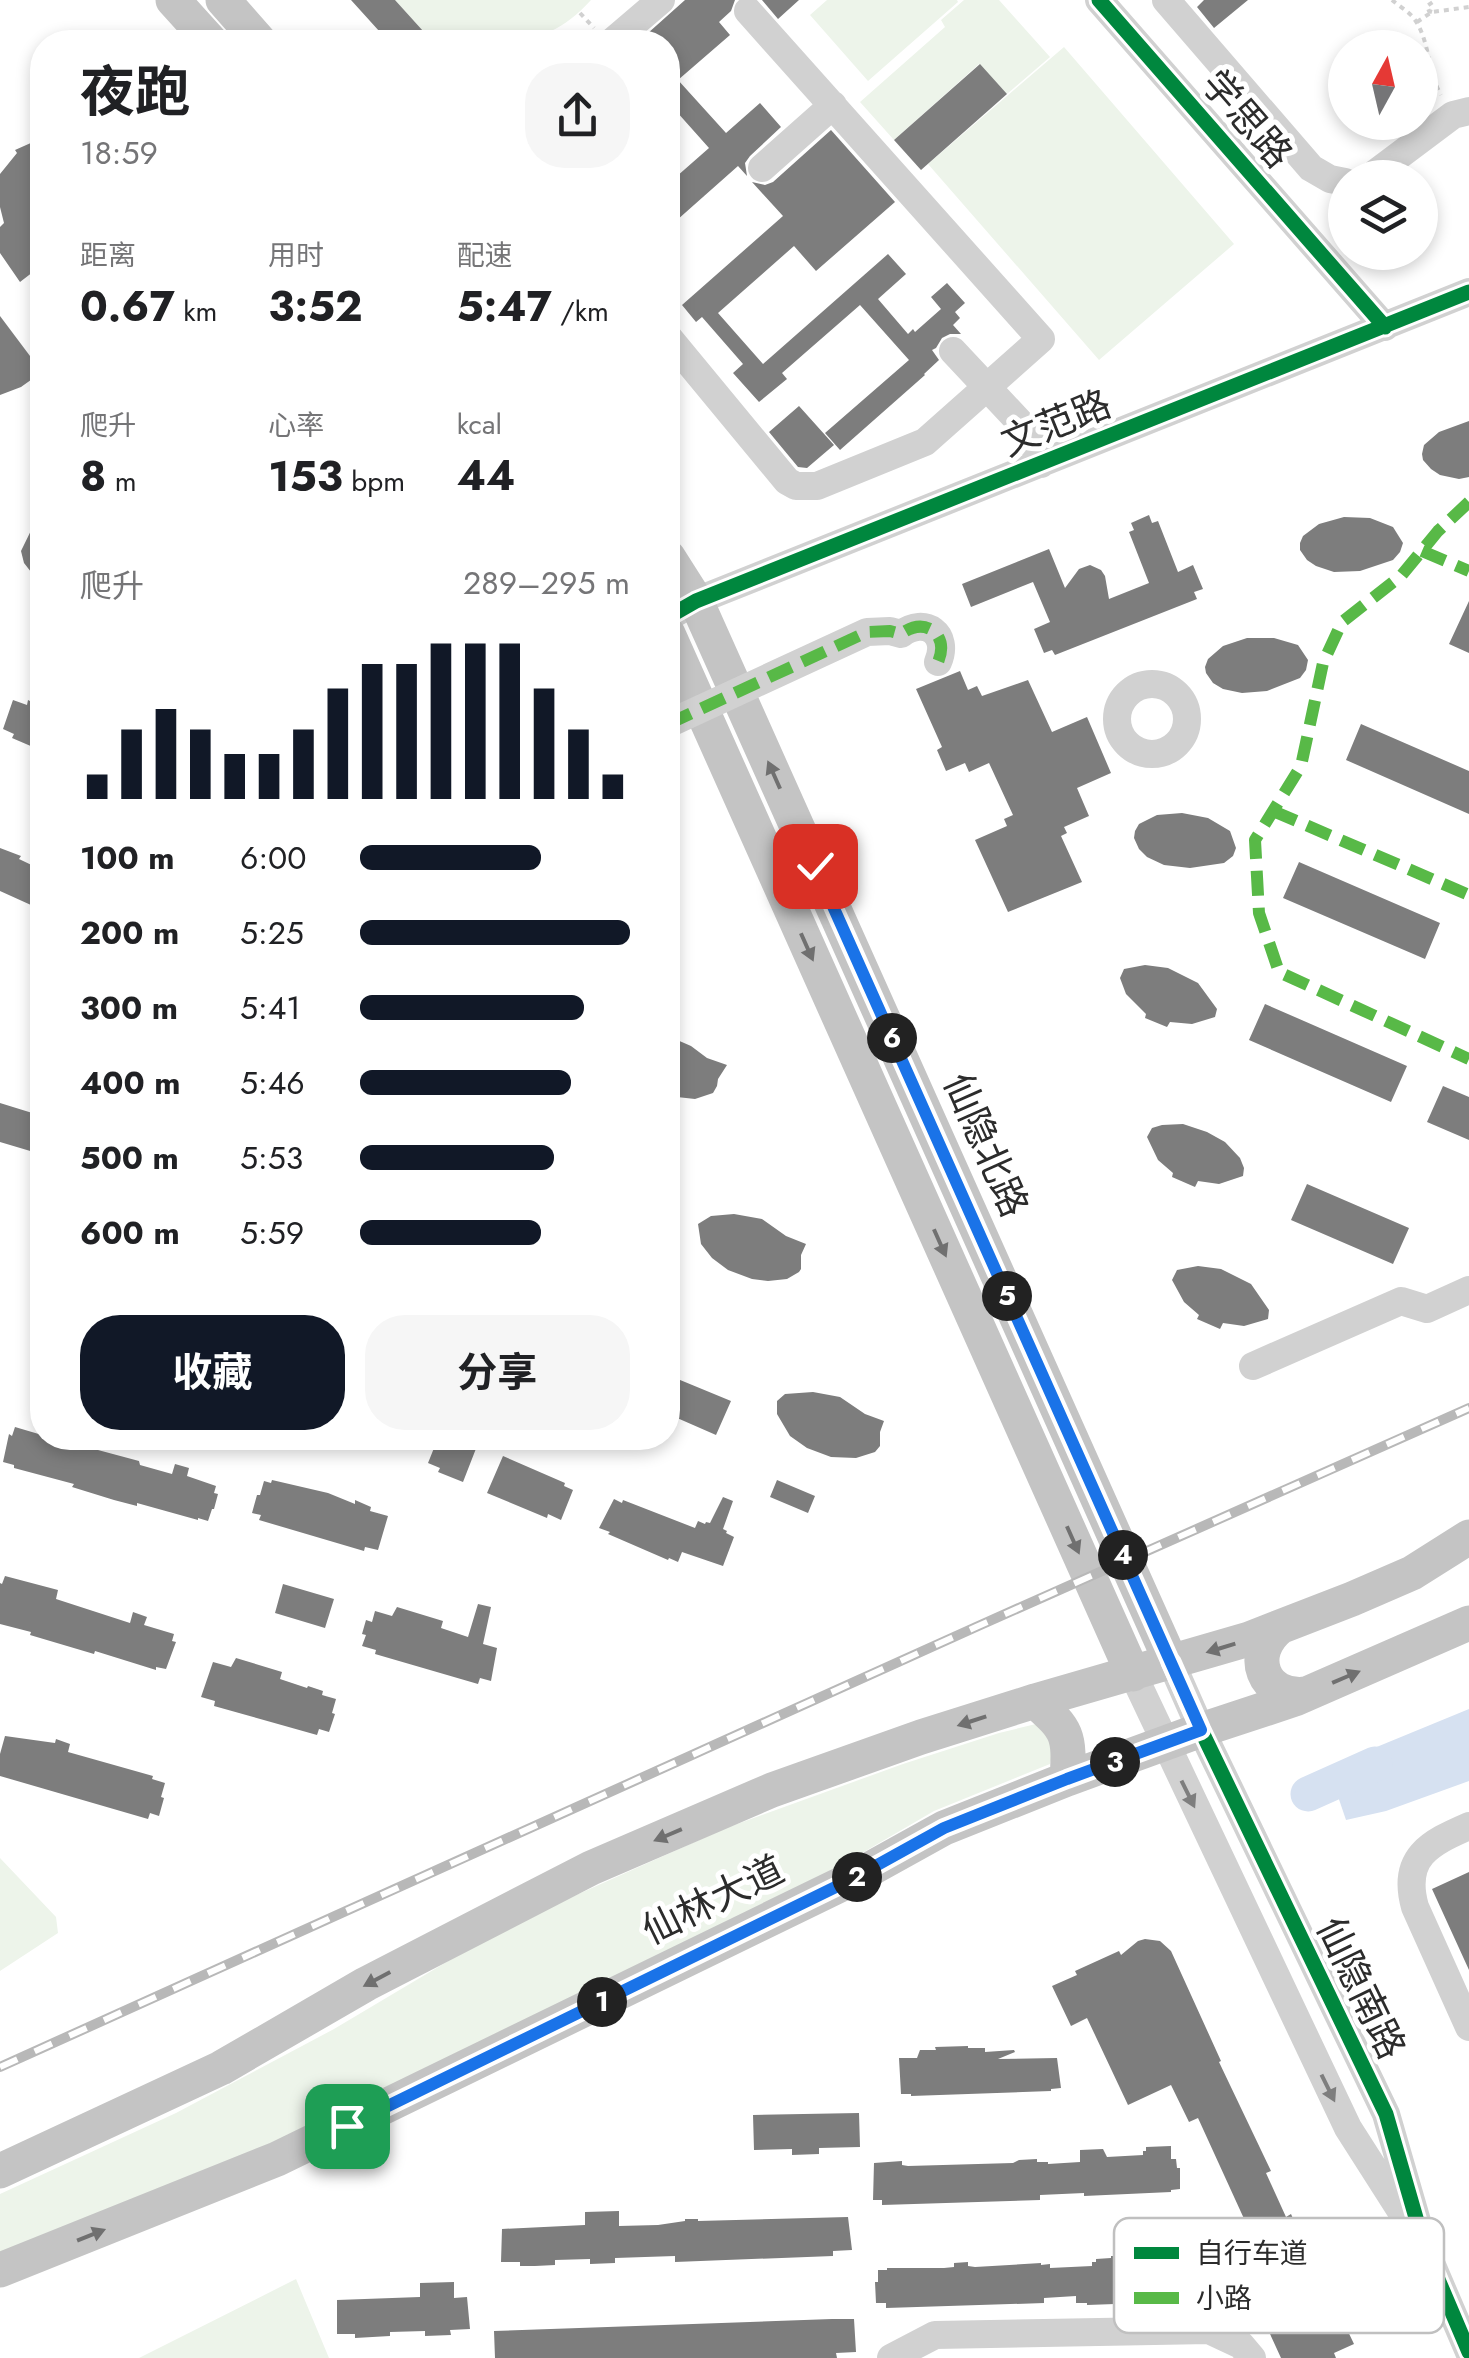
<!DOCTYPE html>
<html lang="zh">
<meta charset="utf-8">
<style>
:root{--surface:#fff;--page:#f6f6f6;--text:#202124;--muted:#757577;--accent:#111827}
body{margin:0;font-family:Jost,"Noto Sans SC",sans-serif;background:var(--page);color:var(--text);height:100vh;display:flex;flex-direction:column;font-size:38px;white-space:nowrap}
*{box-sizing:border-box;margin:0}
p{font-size:32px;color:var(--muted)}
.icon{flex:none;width:55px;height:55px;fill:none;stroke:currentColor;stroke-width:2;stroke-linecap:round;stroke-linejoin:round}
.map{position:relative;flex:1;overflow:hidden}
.side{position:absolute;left:30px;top:30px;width:650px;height:1420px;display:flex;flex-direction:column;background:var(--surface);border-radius:40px;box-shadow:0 5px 15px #0003}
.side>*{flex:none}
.needle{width:65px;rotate:8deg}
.buttons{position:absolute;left:1328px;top:30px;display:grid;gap:20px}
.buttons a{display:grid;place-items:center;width:110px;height:110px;border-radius:50%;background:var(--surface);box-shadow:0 5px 15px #0003;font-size:50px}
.pin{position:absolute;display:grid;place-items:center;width:85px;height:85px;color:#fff;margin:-42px;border-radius:20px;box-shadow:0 5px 15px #0006}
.km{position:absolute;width:50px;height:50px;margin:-25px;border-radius:50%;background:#222;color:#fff;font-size:28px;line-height:50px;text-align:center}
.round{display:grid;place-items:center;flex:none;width:105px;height:105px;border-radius:40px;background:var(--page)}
.head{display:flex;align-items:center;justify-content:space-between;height:170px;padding:0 50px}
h1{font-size:55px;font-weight:700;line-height:75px}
.figures{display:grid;grid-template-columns:repeat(3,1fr);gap:15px;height:170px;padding:10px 50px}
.figures div{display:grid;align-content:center}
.figures b{font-size:42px;font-weight:700}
.figures small{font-size:28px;font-weight:400}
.figures p{font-size:28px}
.chart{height:280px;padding:20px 50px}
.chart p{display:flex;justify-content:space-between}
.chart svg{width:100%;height:180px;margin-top:10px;stroke:var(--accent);stroke-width:6}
.button{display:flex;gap:20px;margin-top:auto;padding:20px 50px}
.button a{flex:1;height:115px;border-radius:40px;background:var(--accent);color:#fff;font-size:40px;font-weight:700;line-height:115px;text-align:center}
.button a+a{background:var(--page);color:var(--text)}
ul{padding:0 50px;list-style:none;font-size:32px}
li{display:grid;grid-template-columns:160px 120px 1fr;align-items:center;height:75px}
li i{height:25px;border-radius:12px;background:var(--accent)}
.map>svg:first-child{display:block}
.green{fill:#edf4ea}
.water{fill:#d6e1f1}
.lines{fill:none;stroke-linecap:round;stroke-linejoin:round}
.river{stroke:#d6e1f1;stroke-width:35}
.building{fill:#7d7d7d}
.path{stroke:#d1d1d1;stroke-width:4;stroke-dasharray:5 5;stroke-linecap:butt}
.minor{stroke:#d1d1d1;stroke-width:28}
.major{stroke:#c4c4c4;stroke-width:35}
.rail-casing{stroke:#b8b8b8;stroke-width:10}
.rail{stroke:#fff;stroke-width:6;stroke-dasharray:19;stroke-linecap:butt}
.minor-bridge{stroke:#d1d1d1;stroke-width:28}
.quiet{stroke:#58b947;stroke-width:12;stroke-dasharray:25 12;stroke-linecap:butt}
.cycleway-casing{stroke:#fff;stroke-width:21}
.cycleway{stroke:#00873e;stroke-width:15}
.oneway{fill:#707070}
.oneway2{fill:#7e7e7e}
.route-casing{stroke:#fff;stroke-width:20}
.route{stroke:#1a73e8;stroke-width:12}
.labels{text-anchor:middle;stroke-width:10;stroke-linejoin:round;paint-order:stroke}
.street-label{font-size:38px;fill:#2c2c2c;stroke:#fff}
.key{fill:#fff;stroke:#c0c0c0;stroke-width:2.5}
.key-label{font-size:28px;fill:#2c2c2c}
</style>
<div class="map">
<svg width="1469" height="2358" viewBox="0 0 1469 2358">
<rect width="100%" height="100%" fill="#fff"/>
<!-- green -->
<path class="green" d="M395,0h196c-47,53 -95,42 -158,42z
M827,0h130l1,2 -90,79 -58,-66z
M964,0h35l51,57 -43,37 -28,-30 -85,76 -34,-38 85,-75 -4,-7z
M1064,47l170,197 -135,116 -171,-196z
M1036,1724l21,11 -7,29 -116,47 -125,73 -477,233 -159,71 -173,65v-59l176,-81 158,-84 121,-72 110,-57 161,-72 177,-64 96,-31z
M0,1858l56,59 2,16 -58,38z
M296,2279l33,79h-190z"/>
<!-- water -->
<path class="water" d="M1469,1709v72l-83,30 -40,9 -18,-53z"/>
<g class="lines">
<!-- river -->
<path class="river" d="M1308,1794l67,-30"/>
</g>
<!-- building -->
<path class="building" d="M351,0h44l38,42h-44z
M685,0h50l-4,11 -12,11 11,13 -52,45 48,53 34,-30 21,24 -31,29 -5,7 2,13 -9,-10 -70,62v-44l41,-36 -41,-46v-60h-30z
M762,0h37l-21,19z
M1204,0h44l-34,28 -17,-21z
M980,64l27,30 -86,76 -27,-30z
M831,130l64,72 -79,69 -22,-25 -76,67 45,51 125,-110 18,20 -28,25 30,35 5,-5 2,3 26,-23 -10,-12 16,-14 18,20 -10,9 5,6 -7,7 8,9h-11l-8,4 -6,10 -4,2 7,10 -15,14 1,1 -85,75 -15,-17 84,-73 -49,-55 -78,68 5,6 -28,23 -26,-29 10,-9 -41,-47 -6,5 -14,-17 101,-89 -31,-34 13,3 8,-3z
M42,138v127l-22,17 -20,-29v-26l4,-4 -4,-16v-33l17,-21 -2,-3z
M0,316l42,56 -21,15 -21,8z
M799,406l35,39 -27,23 -9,-1 -29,-35z
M1469,421v56l-10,2 -19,-4 -9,-6 -8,-9 -1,-6 2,-9 15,-13z
M42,508v78l-18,-23 -3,-12z
M1149,515l3,8 6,-2 20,51 15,-7 10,24 -9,3 3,7 -142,56 -3,-5 -8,3 -10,-24 16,-7 -17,-40 -62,25 -9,-23 87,-35 16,39 14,-19 11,-4 11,5 4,6 4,23 40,-16 -20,-51 5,-2 -3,-7z
M1344,517l26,1 23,9 10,16 -3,9 -7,8 -33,11 -26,1 -18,-6 -9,-6 -7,-10v-7l3,-7 16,-12z
M1469,601v52l-20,-9z
M1247,638h27l24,7 10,15 -2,10 -6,8 -33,13 -25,2 -19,-4 -10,-6 -7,-10 -1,-6 3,-8 15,-13z
M960,671l8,19 9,-4 5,10 46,-16 24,52 35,-15 24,56 -34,15 12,28 -25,11 3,6 -6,3 21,46 -74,30 -33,-72 32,-14 -3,-7 9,-4 -24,-52 -20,9 -4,-9 -19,8 -9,-21 5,-3 -26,-58z
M13,700l14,5 1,-5 14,7v40l-7,-4 -2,4 -21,-9 2,-4 -11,-5z
M1361,724l108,47v43l-123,-54z
M1182,813l26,5 22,13 6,17 -3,8 -9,7 -34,5 -26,-3 -17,-8 -8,-8 -5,-11 1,-7 4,-7 18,-9z
M0,848l21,8 -2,3 23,11v40l-42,-19z
M1299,862l141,61 -15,36 -142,-61z
M1145,965l23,3 30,15 19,26 -2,8 -23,7 -22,-2 -3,5 -22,-9 1,-4 -20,-20 -6,-16 4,-9z
M1265,1004l142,62 -16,36 -142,-62z
M668,1036l23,10 16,12 20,7 -9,14 -1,7 -4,7 -18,6 -27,-3z
M1443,1086l26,11v43l-42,-18z
M0,1103l42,13v32l-3,-1 -2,6 -37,-11z
M1183,1124l24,8 18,10 15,16 4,10 -1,8 -24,8 -21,-3 -3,6 -23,-10 1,-4 -15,-13 -11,-23 5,-9 10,-3z
M1307,1184l102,44 -16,36 -102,-44z
M734,1214l28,5 24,17 20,8 -5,11v14l-2,3 -12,7 -19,2 -16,-2 -24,-9 -16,-12 -11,-14 -3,-20 13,-8z
M1198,1266l23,3 30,15 18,26 -1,9 -24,7 -21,-3 -3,6 -23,-10 2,-4 -15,-13 -12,-22 5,-10z
M668,1375l63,26 -15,34 -48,-21z
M813,1392l27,5 25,17 19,7 -4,11v14l-5,6 -19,6 -25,-1 -24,-9 -17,-12 -13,-22v-13l8,-7z
M15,1427l27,8v3h42l17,4 -3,8 41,11 1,4 32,9 3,-10 14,4 -2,8 29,10 -2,7 4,1 -4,15h-2l-4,12 -10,-3v2l-61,-17v3l-23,-6 -42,-13 2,-3 -60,-16v-3l-11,-3 6,-28 3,2z
M438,1438h33l-3,4 9,4 -14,36 -25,-10 2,-4 -12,-5z
M503,1456l62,27 -1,3 9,4 -12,30 -13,-6 -1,4 -60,-25z
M272,1480l56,13 27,11v-4l16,7 -1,4 18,5 -10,34 -13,-3 -1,4 -105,-31 2,-5 -9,-2 5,-18h3l4,-14 7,2z
M777,1480l38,16 -7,17 -38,-16z
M723,1497l10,4 -10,28 4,2 -1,2 8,4 -11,29 -41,-14 -4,10 -9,-4 -1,2 -60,-26 2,-2 -11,-4 15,-29 8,4 1,-3 72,28 3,-7 7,3 1,-2 4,1z
M5,1576l53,14 -2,9 74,24 3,-11 14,5 -3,8 30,9 -2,7 4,1 -10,27 -10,-2v3l-61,-19 -1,3 -64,-19 1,-3 -31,-8v-41l2,1z
M283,1584l51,15 -9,29 -50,-15z
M478,1604l13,3 -8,37 14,4 -6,33 -11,-3 -2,6 -103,-30 1,-4 -14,-4 4,-11 -4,-1 4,-14 6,2 3,-11 17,5 5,-9 46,14 -2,7 27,9z
M236,1658l46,14 -2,7 27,9 1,-2 15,5 -1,4 14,4 -4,14 3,1 -6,18 -10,-3 -2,6 -103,-29 1,-5 -14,-4 12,-35 18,5z
M5,1736l50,7 1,-4 14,5 -2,8 85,24 -1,3 13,4 -4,14 3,1 -5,18 -9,-3 -2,6 -148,-43v-22z
M1469,1872v98l-37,-81z
M1145,1939l15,2 11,10 50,110 -2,1 52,109 -5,2 20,44 5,-3 30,67 23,-11 11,22 -21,10 20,42 -20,9 2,5h-55l-21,-46 1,-5 10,-5 -8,-18 9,-4 -74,-162 -9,4 -18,-37 -43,20 -41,-87 -16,8 -19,-40 25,-11 -2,-4 44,-20 2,4 17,-14z
M968,2046v2h17v4l29,-2 1,2 -17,7 59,-1 4,30 -10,1v2l-140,5v-2h-10l-2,-36h18l3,-8h16l-1,-3z
M859,2113l1,34 -41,1v6l-27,1v-6l-38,1 -1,-35z
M1171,2146v13h5l1,9h3v21l-9,1v2l-87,4v-3l-44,2v5l-158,5v-5h-9l1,-37 28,-2v4l6,1 105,-3 6,-3 18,-1v3h11v2l32,-2v-12l23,-1 4,8 36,-2v-4h3v-4z
M619,2211v15l39,-1 27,-4v-2h13v2l150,-4 4,33 -19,1v5l-158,6v-6l-60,2v5l-25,1v-5l-35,1v5l-20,1h-15v-4h-19l1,-33 83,-4v-13z
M1227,2254l1,13h4l1,9h3l1,21h-11v3l-139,5v-2h-11v-7l-32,2v5l-158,5v-5h-10l-1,-21h3v-12h9v-2h57l10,-1v-4l14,-1v4l7,1 66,-4v2l9,-1v4l42,-2v-4h4v-3l15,-1v-2h48l4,8 36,-2 2,-7z
M454,2282v16l13,-1 3,32 -20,1 1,5 -26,1v-5l-35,1v4l-35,2v-4h-18v-34l83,-3v-14z
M832,2319h22l2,33 -20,1 1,5h-342l-1,-27z"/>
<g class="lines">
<!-- path -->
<path class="path" d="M1392,0c6,5 14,10 20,16 18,21 15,55 29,79
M1432,12l-3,-1 -2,-5 9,-6
M580,13l14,15
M1417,22l15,-10 37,-5"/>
<!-- minor -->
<path class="minor" d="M1099,0l286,327
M1166,0l145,168 19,11 15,3
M612,42l49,-42
M762,168l71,-63
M1369,178l84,-63 16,-4
M668,337l119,144 9,5h21l108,-44 116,-103 -293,-328
M953,351l74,79 14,34
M668,617l28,-16 773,-309
M1117 719a35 35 0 1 1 70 0a35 35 0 1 1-70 0Z
M1253,1366l148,-65 26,8 42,-19
M1171,1662l30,68 185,384 39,135 44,103
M1133,1674l215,454 60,94
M1469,1826c-39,17 -68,31 -54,81l54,120
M891,2358l44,-23 274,-5 32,15 11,13"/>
<!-- major -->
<path class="major" d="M173,0l38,42
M223,0l37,42
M668,557l28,44 475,1061
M668,634l465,1040
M1280,1627c-34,27 -17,72 26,67
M1035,1701c33,29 35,34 32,78
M0,2171l221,-103 145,-84 225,-116 181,-78 149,-53 114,-36 214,-62 103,-40 60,-26 57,-36
M0,2270l277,-111 575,-280 92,-51 123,-49 134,-49 94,-31 174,-76"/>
<defs>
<path id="rail" d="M0,2067l976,-440 493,-219"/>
</defs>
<!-- rail casing -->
<use href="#rail" class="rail-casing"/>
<!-- rail -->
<use href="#rail" class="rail"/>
<!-- minor-bridge -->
<path class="minor-bridge" d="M668,724l199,-92 23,-1 11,3c24,-18 49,0 37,28"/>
<!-- quiet -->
<path class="quiet" d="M1469,502l-31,29 -37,45 -59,46 -19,41 -22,103 -46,74 4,73 20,59 190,87
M1422,551l47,20
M668,724l199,-92 23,-1 11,3c24,-18 49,0 37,28
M1273,811l196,84"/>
<defs>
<path id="cycleway" d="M1099,0l286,327
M668,617l28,-16 773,-309
M1171,1662l30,68 185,384 39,135 44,103"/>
</defs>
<!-- cycleway casing -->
<use href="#cycleway" class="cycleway-casing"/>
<!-- cycleway -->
<use href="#cycleway" class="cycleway"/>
</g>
<!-- one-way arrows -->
<defs><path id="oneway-solid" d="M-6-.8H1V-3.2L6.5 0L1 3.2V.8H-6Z" transform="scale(2.5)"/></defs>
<g class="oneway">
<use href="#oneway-solid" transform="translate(774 775) rotate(-114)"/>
<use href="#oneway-solid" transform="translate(807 947) rotate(66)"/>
<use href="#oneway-solid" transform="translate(940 1243) rotate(66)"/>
<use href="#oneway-solid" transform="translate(1073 1540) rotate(66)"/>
<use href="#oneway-solid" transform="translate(1221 1648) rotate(163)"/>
<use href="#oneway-solid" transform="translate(1346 1677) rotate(-23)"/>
<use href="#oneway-solid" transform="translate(972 1721) rotate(162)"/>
<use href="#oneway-solid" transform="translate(668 1835) rotate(157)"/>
<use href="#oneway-solid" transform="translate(377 1979) rotate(152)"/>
<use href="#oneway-solid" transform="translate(91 2235) rotate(-22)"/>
</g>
<g class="oneway2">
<use href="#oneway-solid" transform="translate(1188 1794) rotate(64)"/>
<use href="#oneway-solid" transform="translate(1328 2088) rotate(64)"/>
</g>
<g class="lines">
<defs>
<path id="route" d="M347,2126l505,-247 92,-51 123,-49 134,-49 -386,-864"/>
</defs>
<!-- route casing -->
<use href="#route" class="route-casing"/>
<!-- route -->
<use href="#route" class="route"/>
</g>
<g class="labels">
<!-- street labels -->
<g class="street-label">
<text transform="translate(1247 119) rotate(49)" y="13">学思路</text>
<text transform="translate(1056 423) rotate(-22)" y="13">文范路</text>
<text transform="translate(986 1145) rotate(66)" y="13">仙隐北路</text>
<text transform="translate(713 1900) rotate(-26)" y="13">仙林大道</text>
<text transform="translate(1361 1988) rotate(64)" y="13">仙隐南路</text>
</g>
</g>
<!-- legend -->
<rect x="1114" y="2218" width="330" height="115" rx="15" class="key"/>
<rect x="1134" y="2247" width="45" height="12" fill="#00873e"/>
<rect x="1134" y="2292" width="45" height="12" fill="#58b947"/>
<g class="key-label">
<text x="1196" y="2263">自行车道</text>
<text x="1196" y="2308">小路</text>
</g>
</svg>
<div class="buttons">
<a><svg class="needle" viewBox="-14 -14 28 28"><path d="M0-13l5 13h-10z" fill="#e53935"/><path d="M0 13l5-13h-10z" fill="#757577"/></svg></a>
<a><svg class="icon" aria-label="layers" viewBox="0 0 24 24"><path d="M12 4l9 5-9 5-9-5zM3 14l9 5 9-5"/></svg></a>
</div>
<div class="pin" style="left:347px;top:2126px;background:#1e9e55"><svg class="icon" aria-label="arrive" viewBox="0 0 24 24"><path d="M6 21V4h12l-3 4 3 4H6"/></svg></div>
<div class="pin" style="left:815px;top:866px;background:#d93025"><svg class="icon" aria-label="check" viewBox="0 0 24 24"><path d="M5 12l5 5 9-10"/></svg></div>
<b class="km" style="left:602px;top:2002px">1</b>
<b class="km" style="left:857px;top:1877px">2</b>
<b class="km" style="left:1115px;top:1762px">3</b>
<b class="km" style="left:1123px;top:1555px">4</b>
<b class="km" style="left:1007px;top:1296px">5</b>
<b class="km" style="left:892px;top:1038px">6</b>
<section class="side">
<div class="head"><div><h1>夜跑</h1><p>18:59</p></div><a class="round"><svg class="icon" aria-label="share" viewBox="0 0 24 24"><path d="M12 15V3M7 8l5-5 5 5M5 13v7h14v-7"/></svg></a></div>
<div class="figures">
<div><p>距离</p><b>0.67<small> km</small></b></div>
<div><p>用时</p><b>3:52</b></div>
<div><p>配速</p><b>5:47<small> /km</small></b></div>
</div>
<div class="figures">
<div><p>爬升</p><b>8<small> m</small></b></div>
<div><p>心率</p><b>153<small> bpm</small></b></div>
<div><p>kcal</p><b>44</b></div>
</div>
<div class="chart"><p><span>爬升</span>289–295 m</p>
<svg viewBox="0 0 160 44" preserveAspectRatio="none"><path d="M5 44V38M15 44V27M25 44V22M35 44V27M45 44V33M55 44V33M65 44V27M75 44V17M85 44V11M95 44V11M105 44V6M115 44V6M125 44V6M135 44V17M145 44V27M155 44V38"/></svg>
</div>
<ul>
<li><b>100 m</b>6:00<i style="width:67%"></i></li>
<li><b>200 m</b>5:25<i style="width:100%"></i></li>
<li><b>300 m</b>5:41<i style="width:83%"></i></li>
<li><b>400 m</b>5:46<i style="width:78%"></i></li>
<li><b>500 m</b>5:53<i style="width:72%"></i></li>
<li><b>600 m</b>5:59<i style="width:67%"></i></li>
</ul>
<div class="button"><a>收藏</a><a>分享</a></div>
</section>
</div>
